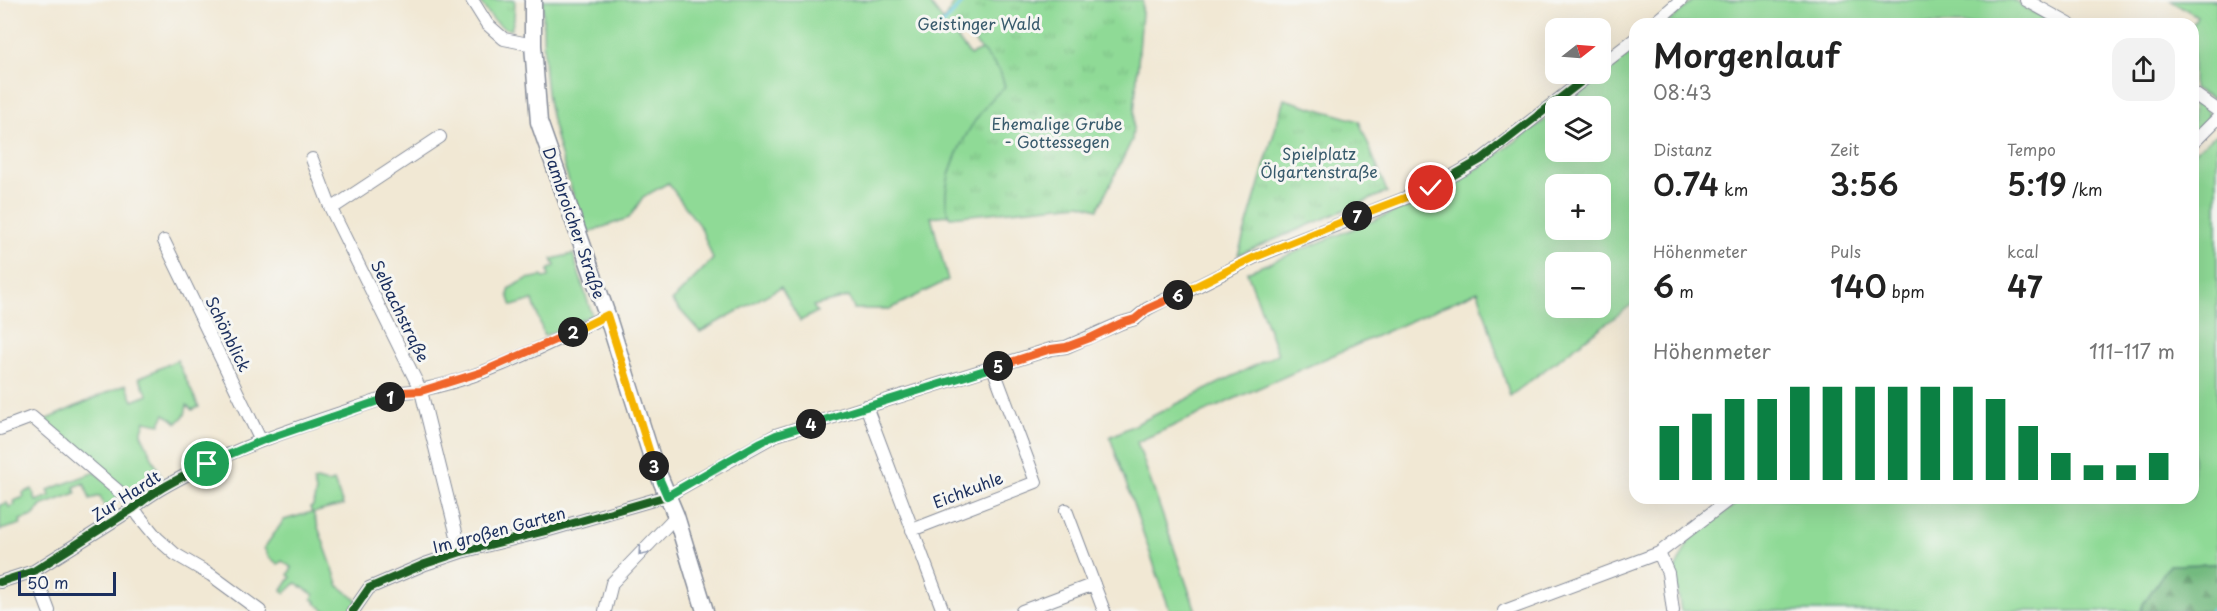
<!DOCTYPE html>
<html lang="de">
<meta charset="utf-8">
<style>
:root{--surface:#fff;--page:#f2f2f2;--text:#222;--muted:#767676;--accent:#0b8043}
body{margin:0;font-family:"Playpen Sans",sans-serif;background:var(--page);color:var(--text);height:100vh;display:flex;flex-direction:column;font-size:22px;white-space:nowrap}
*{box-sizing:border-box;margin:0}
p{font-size:20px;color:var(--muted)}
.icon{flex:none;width:33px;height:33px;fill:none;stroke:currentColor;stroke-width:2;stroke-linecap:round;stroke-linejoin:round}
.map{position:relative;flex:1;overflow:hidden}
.panel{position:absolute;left:1629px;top:18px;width:570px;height:486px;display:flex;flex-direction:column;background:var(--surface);border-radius:18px;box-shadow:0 6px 24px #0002}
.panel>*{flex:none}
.needle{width:39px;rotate:73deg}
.buttons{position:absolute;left:1545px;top:18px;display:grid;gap:12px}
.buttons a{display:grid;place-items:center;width:66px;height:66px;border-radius:12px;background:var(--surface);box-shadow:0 6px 24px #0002;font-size:30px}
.scale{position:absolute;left:18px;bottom:15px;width:98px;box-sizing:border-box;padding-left:6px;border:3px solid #1b2f5e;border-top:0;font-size:16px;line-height:21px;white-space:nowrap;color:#1b2f5e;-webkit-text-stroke:4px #f6f6f2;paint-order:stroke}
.pin{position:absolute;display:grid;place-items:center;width:51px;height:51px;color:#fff;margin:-26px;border:3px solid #fff;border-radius:50%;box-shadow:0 2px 6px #0007}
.km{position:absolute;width:30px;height:30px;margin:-15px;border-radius:50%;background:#222;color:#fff;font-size:16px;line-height:30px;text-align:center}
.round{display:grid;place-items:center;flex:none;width:63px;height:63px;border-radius:18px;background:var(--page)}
.overview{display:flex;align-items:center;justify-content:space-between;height:102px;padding:0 24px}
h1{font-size:33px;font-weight:600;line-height:45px}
.figures{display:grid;grid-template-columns:repeat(3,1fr);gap:9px;height:102px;padding:6px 24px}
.figures div{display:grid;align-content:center}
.figures b{font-size:30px;font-weight:600}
.figures small{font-size:16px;font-weight:400}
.figures p{font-size:16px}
.chart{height:168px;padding:12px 24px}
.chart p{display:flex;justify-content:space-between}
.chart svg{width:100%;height:108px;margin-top:6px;stroke:var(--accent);stroke-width:6}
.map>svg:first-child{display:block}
.green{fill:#8fda96;stroke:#55847a;stroke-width:1.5;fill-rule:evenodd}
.forest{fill:url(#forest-firs);stroke:#47746e;stroke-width:1.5}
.park{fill:url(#park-tufts);stroke:#55847a;stroke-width:1.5}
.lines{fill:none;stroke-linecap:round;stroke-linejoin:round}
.stream{stroke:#62c6df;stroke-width:4}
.street-casing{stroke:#868c99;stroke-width:14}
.secondary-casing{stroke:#868c99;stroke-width:19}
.street{stroke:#fff;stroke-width:12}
.secondary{stroke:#fff;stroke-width:16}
.cycleway-casing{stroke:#f6f6f2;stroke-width:11}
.cycleway{stroke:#1b5e20;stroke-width:8}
.oneway{stroke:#8d97ae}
.split-1-casing{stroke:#fff;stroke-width:12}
.split-2-casing{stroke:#fff;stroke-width:12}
.split-3-casing{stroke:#fff;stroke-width:12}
.split-4-casing{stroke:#fff;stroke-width:12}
.split-5-casing{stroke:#fff;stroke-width:12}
.split-6-casing{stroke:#fff;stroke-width:12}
.split-7-casing{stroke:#fff;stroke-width:12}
.split-8-casing{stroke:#fff;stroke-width:12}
.split-1{stroke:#22a559;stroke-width:8}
.split-2{stroke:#f0652b;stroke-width:8}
.split-3{stroke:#f5b400;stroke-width:8}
.split-4{stroke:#22a559;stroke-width:8}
.split-5{stroke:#22a559;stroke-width:8}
.split-6{stroke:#f0652b;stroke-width:8}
.split-7{stroke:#f5b400;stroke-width:8}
.split-8{stroke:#f5b400;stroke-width:8}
.labels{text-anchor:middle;stroke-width:6;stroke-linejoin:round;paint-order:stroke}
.park-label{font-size:16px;fill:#385a6c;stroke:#f6f6f2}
.street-label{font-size:16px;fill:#1b2f5e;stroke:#f6f6f2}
</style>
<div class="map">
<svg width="2217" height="611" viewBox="0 0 2217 611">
<defs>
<pattern id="forest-firs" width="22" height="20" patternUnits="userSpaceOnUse" patternTransform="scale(1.5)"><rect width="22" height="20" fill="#73ba7f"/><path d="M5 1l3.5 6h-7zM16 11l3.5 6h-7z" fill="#5e986b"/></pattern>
<pattern id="park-tufts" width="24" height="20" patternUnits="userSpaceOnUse" patternTransform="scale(1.5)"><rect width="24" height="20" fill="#8fda96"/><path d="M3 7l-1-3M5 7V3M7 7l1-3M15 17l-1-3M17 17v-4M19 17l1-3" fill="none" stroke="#7bbb84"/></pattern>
</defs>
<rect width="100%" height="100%" fill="#f6f6f2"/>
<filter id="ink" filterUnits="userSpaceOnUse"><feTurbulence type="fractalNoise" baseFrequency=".0167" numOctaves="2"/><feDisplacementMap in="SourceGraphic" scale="12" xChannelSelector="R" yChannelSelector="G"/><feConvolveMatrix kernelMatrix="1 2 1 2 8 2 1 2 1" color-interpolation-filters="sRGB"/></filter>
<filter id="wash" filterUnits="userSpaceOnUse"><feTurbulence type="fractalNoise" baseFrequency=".008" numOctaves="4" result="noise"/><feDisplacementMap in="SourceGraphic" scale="24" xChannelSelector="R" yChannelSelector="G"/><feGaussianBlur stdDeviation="1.35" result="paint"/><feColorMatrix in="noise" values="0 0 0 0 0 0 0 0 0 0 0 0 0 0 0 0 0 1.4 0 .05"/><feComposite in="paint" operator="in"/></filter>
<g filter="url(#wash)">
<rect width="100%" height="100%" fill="#f1e8d4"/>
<!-- green -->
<path class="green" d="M543,0h384l43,55 120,-52 -9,197 -150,17 17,63 -58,29h-36l-5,-12 -36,9 4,6 -17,9 -19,-34 -81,45 -28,-31 41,-42 -12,-31 -33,-45 -25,14 -14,21 -43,15c-14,-42 -29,-84 -37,-128 -6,-34 -6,-70 -6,-105z
M1694,0h318l44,24h-390z
M2170,0h47v101l-24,-13v-64l4,-8z
M1635,49v253l-125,94 -32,-105 -341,151 59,169h-26l-60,-174 168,-83 -31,-82 199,-81 109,-78 1,39h44v-46h-36zM1556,184h44v46h-44zM1556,262h44v46h-44z
M2193,98l9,5 7,11 -2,9 -14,10z
M2217,134v430l-48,1 -26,39 -2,7h-460l-7,-39 16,-33 53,-41h450v-345z
M573,254l19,61 -48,21 -11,-36 -21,6 -4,-11 2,-7 17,-9 15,-3 1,2 6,-1 -1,-7 7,-4 -3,-7z
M177,360l22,47 -7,3 -5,-5 -2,10 -8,8 -12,-9 -5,10 -15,-3 -4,13 20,42 -31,18 -87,-73 83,-37 7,17 15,-6 -9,-17z
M95,472l27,23 -17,13 -5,-12 -10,3 -6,-16 -10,4 2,6 -35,13 -8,10 -13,4 1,4 -21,6v-25l7,-2 2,4 6,-2 -1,-4 10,-4 -1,-4 9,-4 4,12 14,-5 -2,-6z
M317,480l10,3 7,-2 9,24 -30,8 26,73 20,16 -7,9h-26l-11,-8 1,-2 -4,-2 2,-4 -18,-12 -11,10 -3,-3 9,-13 -3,-2 4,-7 -10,-7 -4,3 -9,-7 -5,-9 20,-28 28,-8 -2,-4 3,-2 3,-15 -3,-10z"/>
<!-- forest -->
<path class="forest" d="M2217,564v47h-76l2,-7 26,-39z"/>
<!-- park -->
<path class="park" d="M479,0h36l-1,19 -3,11c-15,-3 -24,-18 -32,-30z
M956,0h187l-11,140 -34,69 -18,-5 -130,13c-18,-35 27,-110 55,-130l-5,-16 -35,-40 -11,-4 -8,3 -2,5 -8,1v-7l8,-9z
M1284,99l75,22 28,71 -149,63z"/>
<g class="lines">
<!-- stream -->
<path class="stream" d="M934,35l30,-35
M2211,611l6,-3"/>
</g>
</g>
<g filter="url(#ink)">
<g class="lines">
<defs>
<path id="street" d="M472,0l15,24 17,15 29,6
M2026,0l43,24
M1653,24l28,-24
M1600,66l35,-27
M2193,93l24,17
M2193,143l24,-24
M312,159l19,50 90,182 40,161
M331,209l109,-72
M164,241l97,200
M866,406l77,205
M0,429l32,-12 98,84 9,15 18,22 18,16 36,21 49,36
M1066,510l38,101
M912,530l124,-48 -43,-114
M1659,553l9,20 5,38
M34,571l15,40
M0,582l34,-11 100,-63c17,-15 35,-24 54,-34 68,-36 143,-57 215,-82 63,-5 146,-48 204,-77
M353,611l16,-23 56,-24 36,-12 88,-22 118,-34 109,-61 275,-86 15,-2 55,-24 14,-4 12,-10 17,-9 20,-7 69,-35 178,-70 51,-29 109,-85
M605,611l7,-28 64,-67
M1022,611l72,-27
M1504,611l155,-58 72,-55"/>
<path id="secondary" d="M533,0v45l6,77 68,193 46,146 23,55 29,95"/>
</defs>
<!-- street casing -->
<use href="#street" class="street-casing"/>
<!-- secondary casing -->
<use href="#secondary" class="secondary-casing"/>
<!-- street -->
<use href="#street" class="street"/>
<!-- secondary -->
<use href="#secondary" class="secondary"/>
<defs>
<path id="cycleway" d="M0,582l34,-11 100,-63c17,-15 35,-24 54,-34 68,-36 143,-57 215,-82 63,-5 146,-48 204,-77
M353,611l16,-23 56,-24 36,-12 88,-22 118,-34 109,-61 275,-86 15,-2 55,-24 14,-4 12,-10 17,-9 20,-7 69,-35 178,-70 51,-29 109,-85"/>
</defs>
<!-- cycleway casing -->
<use href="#cycleway" class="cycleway-casing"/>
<!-- cycleway -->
<use href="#cycleway" class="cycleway"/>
</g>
<!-- one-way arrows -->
<defs><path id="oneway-chevron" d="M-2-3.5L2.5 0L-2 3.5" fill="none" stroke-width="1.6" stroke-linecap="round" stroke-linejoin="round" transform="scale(1.5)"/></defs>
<use class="oneway" href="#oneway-chevron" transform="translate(642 552) rotate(131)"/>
</g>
<g class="lines" filter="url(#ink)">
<defs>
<path id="split-1" d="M207,464l54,-23 129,-44"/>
<path id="split-2" d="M390,397l13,-5 18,-1 61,-19 91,-40"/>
<path id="split-3" d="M573,332l34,-17 47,151"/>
<path id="split-4" d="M654,466l13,30 94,-54 15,-7 35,-11"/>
<path id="split-5" d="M811,424l187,-58"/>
<path id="split-6" d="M998,366l53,-17 15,-2 24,-9 31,-15 14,-4 12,-10 31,-14"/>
<path id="split-7" d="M1178,295l75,-37 104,-42"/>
<path id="split-8" d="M1357,216l74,-28"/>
</defs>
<!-- split-1 casing -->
<use href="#split-1" class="split-1-casing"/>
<!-- split-2 casing -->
<use href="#split-2" class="split-2-casing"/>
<!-- split-3 casing -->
<use href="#split-3" class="split-3-casing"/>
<!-- split-4 casing -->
<use href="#split-4" class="split-4-casing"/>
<!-- split-5 casing -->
<use href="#split-5" class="split-5-casing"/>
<!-- split-6 casing -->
<use href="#split-6" class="split-6-casing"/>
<!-- split-7 casing -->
<use href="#split-7" class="split-7-casing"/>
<!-- split-8 casing -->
<use href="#split-8" class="split-8-casing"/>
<!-- split-1 -->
<use href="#split-1" class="split-1"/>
<!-- split-2 -->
<use href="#split-2" class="split-2"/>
<!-- split-3 -->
<use href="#split-3" class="split-3"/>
<!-- split-4 -->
<use href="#split-4" class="split-4"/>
<!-- split-5 -->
<use href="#split-5" class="split-5"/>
<!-- split-6 -->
<use href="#split-6" class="split-6"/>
<!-- split-7 -->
<use href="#split-7" class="split-7"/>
<!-- split-8 -->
<use href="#split-8" class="split-8"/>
</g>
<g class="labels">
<!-- park labels -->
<g class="park-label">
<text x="979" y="30">Geistinger Wald</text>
<text x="1057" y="130">Ehemalige Grube<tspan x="1057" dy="18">- Gottessegen</tspan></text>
<text x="1319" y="160">Spielplatz<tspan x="1319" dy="18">Ölgartenstraße</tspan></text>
</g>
<!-- street labels -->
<g class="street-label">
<text transform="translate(574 223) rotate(71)" y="6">Dambroicher Straße</text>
<text transform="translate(400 311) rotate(64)" y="6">Selbachstraße</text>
<text transform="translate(228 334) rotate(64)" y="6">Schönblick</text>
<text transform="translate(968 490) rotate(-21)" y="6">Eichkuhle</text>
<text transform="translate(126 496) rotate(-33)" y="6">Zur Hardt</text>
<text transform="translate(499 530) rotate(-15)" y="6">Im großen Garten</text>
</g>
</g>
</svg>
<div class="buttons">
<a><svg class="needle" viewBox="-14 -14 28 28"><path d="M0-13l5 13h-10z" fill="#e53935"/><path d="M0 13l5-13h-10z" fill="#767676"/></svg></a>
<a><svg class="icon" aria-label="layers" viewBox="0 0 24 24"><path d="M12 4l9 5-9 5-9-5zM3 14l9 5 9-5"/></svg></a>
<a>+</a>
<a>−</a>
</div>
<div class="scale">50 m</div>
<div class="pin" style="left:207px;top:464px;background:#1e9e55"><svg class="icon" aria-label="arrive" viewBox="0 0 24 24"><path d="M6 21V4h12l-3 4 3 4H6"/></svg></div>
<div class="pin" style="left:1431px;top:188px;background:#d93025"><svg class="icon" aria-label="check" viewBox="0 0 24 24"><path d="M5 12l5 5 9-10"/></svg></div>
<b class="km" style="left:390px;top:397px">1</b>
<b class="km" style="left:573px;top:332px">2</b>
<b class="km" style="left:654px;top:466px">3</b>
<b class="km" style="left:811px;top:424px">4</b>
<b class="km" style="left:998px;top:366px">5</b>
<b class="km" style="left:1178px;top:295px">6</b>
<b class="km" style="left:1357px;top:216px">7</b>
<section class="panel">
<div class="overview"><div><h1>Morgenlauf</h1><p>08:43</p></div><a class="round"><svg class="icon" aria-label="share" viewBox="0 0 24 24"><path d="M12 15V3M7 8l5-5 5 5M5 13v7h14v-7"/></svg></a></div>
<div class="figures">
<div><p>Distanz</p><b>0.74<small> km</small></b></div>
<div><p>Zeit</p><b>3:56</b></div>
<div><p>Tempo</p><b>5:19<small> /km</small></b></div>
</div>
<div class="figures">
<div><p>Höhenmeter</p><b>6<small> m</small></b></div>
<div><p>Puls</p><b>140<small> bpm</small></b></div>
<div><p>kcal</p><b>47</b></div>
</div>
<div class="chart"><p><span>Höhenmeter</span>111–117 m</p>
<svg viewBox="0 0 160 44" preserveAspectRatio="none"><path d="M5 44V22M15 44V17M25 44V11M35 44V11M45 44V6M55 44V6M65 44V6M75 44V6M85 44V6M95 44V6M105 44V11M115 44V22M125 44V33M135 44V38M145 44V38M155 44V33"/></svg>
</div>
</section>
</div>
